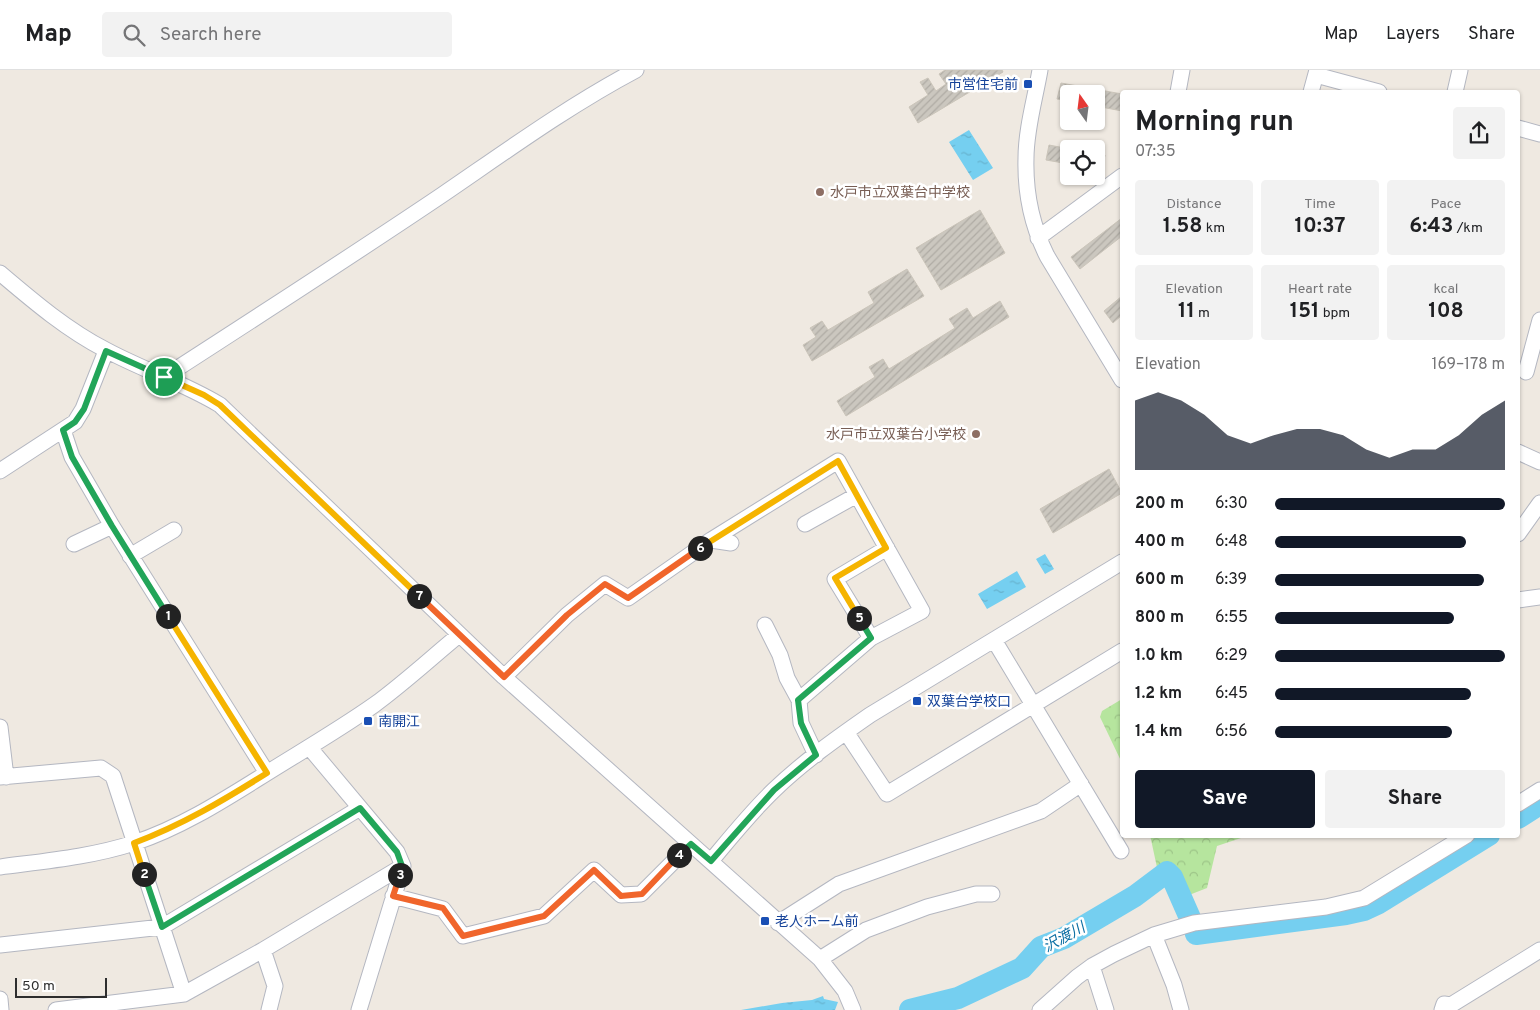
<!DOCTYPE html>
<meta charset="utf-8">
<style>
:root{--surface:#fff;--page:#f2f2f2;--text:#202124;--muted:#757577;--line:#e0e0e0;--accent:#111827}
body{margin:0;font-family:Overpass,"Noto Sans JP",sans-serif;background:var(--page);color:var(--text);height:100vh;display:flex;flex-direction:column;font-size:19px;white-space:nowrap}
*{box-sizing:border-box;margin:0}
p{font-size:16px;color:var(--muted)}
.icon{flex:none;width:28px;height:28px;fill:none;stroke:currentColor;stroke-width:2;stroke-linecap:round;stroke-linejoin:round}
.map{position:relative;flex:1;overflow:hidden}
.drawer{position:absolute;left:1120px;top:20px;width:400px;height:748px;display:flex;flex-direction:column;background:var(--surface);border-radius:5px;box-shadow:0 1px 4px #0004}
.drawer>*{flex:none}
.needle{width:32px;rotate:346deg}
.controls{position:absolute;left:1060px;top:15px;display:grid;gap:10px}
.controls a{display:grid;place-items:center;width:45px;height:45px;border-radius:5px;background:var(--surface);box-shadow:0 1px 4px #0004;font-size:25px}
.scale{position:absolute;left:15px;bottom:12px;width:92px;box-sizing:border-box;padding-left:5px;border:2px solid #2e2e2e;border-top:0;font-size:14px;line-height:18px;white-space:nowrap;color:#2e2e2e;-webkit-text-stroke:4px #fff;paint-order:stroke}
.pin{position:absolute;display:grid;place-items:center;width:42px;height:42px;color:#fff;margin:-21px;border:2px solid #fff;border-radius:50%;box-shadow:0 1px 5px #0007}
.km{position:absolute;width:25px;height:25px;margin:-12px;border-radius:50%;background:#222;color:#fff;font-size:14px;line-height:25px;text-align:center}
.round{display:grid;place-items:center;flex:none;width:52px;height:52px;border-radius:5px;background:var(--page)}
.head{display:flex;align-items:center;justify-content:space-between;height:85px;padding:0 15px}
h1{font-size:28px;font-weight:700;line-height:38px}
.figures{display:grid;grid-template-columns:repeat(3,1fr);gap:8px;height:85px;padding:5px 15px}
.figures div{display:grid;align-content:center;border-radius:5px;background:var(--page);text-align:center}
.figures b{font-size:21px;font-weight:700}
.figures small{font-size:14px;font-weight:400}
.figures p{font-size:14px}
.chart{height:140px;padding:10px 15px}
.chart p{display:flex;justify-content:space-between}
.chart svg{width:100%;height:90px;margin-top:5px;fill:var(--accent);opacity:.7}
.button{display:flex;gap:10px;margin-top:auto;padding:10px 15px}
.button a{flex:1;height:58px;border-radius:5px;background:var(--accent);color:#fff;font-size:20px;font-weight:700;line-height:58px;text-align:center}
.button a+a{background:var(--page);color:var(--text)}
ul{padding:0 15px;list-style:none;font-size:16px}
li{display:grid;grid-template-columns:80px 60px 1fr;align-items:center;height:38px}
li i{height:12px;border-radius:6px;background:var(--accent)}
header{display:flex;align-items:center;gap:30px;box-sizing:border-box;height:70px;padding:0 25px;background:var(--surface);border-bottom:1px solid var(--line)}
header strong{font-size:24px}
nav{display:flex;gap:28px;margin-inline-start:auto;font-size:18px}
.search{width:350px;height:45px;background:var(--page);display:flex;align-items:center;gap:12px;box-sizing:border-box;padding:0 18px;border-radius:5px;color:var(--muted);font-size:19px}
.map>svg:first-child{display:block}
.forest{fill:url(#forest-crowns)}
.water{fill:url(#water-ripples)}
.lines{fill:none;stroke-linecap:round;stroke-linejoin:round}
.river{stroke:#75cff0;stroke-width:22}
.building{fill:url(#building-hatch);stroke:#cbc5ba}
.minor-casing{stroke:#b4b7c1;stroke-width:17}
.minor{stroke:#fff;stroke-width:15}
.split-1-casing{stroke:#fff;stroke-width:10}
.split-2-casing{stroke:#fff;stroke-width:10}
.split-3-casing{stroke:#fff;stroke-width:10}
.split-4-casing{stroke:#fff;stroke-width:10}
.split-5-casing{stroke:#fff;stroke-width:10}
.split-6-casing{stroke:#fff;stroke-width:10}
.split-7-casing{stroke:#fff;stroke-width:10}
.split-8-casing{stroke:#fff;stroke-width:10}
.split-1{stroke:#22a559;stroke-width:6}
.split-2{stroke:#f5b400;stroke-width:6}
.split-3{stroke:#22a559;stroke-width:6}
.split-4{stroke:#f0652b;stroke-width:6}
.split-5{stroke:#22a559;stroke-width:6}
.split-6{stroke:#f5b400;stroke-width:6}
.split-7{stroke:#f0652b;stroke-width:6}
.split-8{stroke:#f5b400;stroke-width:6}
.transit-dot{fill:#1a4fb4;stroke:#fff;stroke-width:2}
.education-dot{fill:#8d6e63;stroke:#fff;stroke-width:2}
.labels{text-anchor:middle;stroke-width:5;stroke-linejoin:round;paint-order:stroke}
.transit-label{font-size:14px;fill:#164399;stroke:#fff;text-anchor:start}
.education-label{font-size:14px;fill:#785e54;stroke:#fff;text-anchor:start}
.water-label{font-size:15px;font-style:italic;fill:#0d6fa3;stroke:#fff}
</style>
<header>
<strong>Map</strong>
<div class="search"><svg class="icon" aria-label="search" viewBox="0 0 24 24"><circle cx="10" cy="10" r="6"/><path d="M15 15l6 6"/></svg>Search here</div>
<nav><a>Map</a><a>Layers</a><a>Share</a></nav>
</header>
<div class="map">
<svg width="1540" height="940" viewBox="0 0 1540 940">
<defs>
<pattern id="forest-crowns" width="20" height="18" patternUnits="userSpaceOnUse" patternTransform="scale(1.25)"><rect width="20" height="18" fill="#b6e59e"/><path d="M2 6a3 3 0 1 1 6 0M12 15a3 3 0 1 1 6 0" fill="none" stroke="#9dc588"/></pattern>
<pattern id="water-ripples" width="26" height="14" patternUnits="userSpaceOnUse" patternTransform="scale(1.25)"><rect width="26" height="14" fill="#75cff0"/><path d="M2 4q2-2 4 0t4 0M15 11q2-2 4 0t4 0" fill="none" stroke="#66b2ce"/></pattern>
<pattern id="building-hatch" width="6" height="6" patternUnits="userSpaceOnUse" patternTransform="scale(1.25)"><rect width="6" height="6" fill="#cbc7bf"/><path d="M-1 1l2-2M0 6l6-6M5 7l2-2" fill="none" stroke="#afaba4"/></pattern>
</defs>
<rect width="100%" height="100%" fill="#efe9e1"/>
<!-- forest -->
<path class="forest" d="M1122,629v64l-22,-46 2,-6z
M1150,765h100l-33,11 -10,42 -23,9 -11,-33 -15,8z"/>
<!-- water -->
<path class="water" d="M969,60l24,38 -20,12 -24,-38z
M1045,484l9,15 -9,5 -9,-15z
M1017,501l9,16 -39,22 -9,-15z
M823,926l1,3 14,3 -3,8h-94l41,-7 30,-3z"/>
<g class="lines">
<!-- river -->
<path class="river" d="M1518,748l22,-14
M1195,860l1,4 150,-20 18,-4 15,-7 110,-68
M910,940l48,-12 64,-30 19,-21 23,-9 71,-42 32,-24 5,5 18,41"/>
</g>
<!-- building -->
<path class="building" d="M945,0h57l1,2 -85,51 -9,-16 19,-12 -8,-13 8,-4 8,13 10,-7 -7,-10z
M1061,13l61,11v17l-26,-5v-12h-27v7l-12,-2z
M1049,75l21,4 -1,15 -23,-4z
M1096,84l9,1 -3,15 -6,-1z
M980,140l25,43 -64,37 -25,-42z
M1122,148v18l-42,33 -9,-12z
M907,199l17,27 -112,65 -9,-16 13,-8 -6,-9 12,-7 6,9 46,-27 -6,-11z
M1122,226v19l-9,8 -9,-12z
M1000,231l9,16 -163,99 -9,-15 38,-24 -6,-10 14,-8 6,10 66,-41 -6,-9 18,-11 6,10z
M1109,399l13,24 -69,40 -13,-24z"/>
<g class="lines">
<defs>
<path id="minor" d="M1040,0c-5,29 -14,59 -14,88 -1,34 6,68 21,98l75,124
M1316,5l63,17
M1178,22l4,-22
M1311,22l6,-22
M1455,22l5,-22
M1518,58l22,6
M1038,168l84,-62
M0,203c33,28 67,57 106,77 37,20 78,33 114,55l284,272 316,282 25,32 8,19
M1526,302l14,-52
M164,307c93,-60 186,-120 278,-182 63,-43 126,-89 194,-125
M63,360l9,27 40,69 155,247
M1518,382l22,10
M0,401l75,-49 8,-13 23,-58
M805,454l52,-29
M1518,464l22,-31
M711,470l127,-79 84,150 -51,27 -72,62 2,23 15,32
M74,474l38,-18
M130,486l44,-26
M1518,530l22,-3
M765,555l15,30 7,23 12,22
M871,568l-36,-59 52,-31
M994,570l127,211
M504,607l63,-62 38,-31 23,14 83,-58 20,3
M0,657l6,50
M846,662l41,62 235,-143
M309,677l88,105 6,14 -44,144
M0,707l101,-9 12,8 71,218
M1518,734l22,-14
M711,791c20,-24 40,-49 63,-71 29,-28 63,-52 96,-75l252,-153
M0,797c45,-6 91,-10 134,-24 45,-15 85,-40 125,-65 38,-24 78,-47 115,-73 29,-21 57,-47 85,-70
M393,826l50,13 20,27 81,-20 50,-46 27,25 20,-1 50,-50
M778,853l61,-39 202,-73 40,-27
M1154,865l20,50 7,25
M0,875l162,-18 198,-119
M263,880l12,36 -6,24
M820,889l46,-29 61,-23 49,-13h16
M1092,896l14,44
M0,929l1,11
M56,940l128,-16 79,-44 140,-84
M1040,940l37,-33 15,-11 22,-12 40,-19 40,-12 132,-16 38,-9 103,-63
M1442,940l2,-6 7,1 89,-55"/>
</defs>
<!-- minor casing -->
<use href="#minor" class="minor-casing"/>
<!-- minor -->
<use href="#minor" class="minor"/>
</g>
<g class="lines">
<defs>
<path id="split-1" d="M164,307l-58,-26 -22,58 -9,13 -12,8 9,27 40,69 56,90"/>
<path id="split-2" d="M144,804l-10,-31c48,-18 90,-43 133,-70l-99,-157"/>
<path id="split-3" d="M144,804l18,53 198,-119 37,44 5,14 -2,9"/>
<path id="split-4" d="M400,805l-7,21 50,12 20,28 81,-20 50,-46 27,26 21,-2 37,-39"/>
<path id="split-5" d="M679,785l12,-11 20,17 63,-71 42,-35 -15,-32 -3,-23 73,-62 -12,-20"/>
<path id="split-6" d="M700,478l138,-87 48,87 -51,30 24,40"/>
<path id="split-7" d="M419,526l85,81 63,-62 38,-31 23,14 72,-50"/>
<path id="split-8" d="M164,307l40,18 16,10 199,191"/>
</defs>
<!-- split-1 casing -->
<use href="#split-1" class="split-1-casing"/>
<!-- split-2 casing -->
<use href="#split-2" class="split-2-casing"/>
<!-- split-3 casing -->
<use href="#split-3" class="split-3-casing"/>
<!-- split-4 casing -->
<use href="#split-4" class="split-4-casing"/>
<!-- split-5 casing -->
<use href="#split-5" class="split-5-casing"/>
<!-- split-6 casing -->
<use href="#split-6" class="split-6-casing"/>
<!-- split-7 casing -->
<use href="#split-7" class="split-7-casing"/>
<!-- split-8 casing -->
<use href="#split-8" class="split-8-casing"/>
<!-- split-1 -->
<use href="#split-1" class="split-1"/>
<!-- split-2 -->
<use href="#split-2" class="split-2"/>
<!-- split-3 -->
<use href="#split-3" class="split-3"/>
<!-- split-4 -->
<use href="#split-4" class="split-4"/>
<!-- split-5 -->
<use href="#split-5" class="split-5"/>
<!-- split-6 -->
<use href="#split-6" class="split-6"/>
<!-- split-7 -->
<use href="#split-7" class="split-7"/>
<!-- split-8 -->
<use href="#split-8" class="split-8"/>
</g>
<!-- markers -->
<g class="transit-dot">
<rect x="1023" y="9" width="10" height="10" rx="2.5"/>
<rect x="912" y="626" width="10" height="10" rx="2.5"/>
<rect x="363" y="646" width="10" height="10" rx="2.5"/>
<rect x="760" y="846" width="10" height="10" rx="2.5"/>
</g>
<g class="education-dot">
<circle cx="820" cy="122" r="5"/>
<circle cx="976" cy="364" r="5"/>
</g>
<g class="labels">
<!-- transit labels -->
<g class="transit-label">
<text x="1018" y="19" text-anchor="end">市営住宅前</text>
<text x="927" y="636">双葉台学校口</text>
<text x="378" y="656">南開江</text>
<text x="775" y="856">老人ホーム前</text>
</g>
<!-- education labels -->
<g class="education-label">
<text x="830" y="127">水戸市立双葉台中学校</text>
<text x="966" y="369" text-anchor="end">水戸市立双葉台小学校</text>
</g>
<!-- water labels -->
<g class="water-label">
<text transform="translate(1064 867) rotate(-29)" y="5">沢渡川</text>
</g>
</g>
</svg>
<div class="controls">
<a><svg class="needle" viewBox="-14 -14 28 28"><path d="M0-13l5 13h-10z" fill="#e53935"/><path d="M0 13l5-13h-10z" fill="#757577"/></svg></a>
<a><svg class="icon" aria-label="locate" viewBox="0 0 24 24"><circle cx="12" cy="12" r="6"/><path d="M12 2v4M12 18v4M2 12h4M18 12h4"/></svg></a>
</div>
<div class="scale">50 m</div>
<div class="pin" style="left:164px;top:307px;background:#1e9e55"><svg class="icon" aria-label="arrive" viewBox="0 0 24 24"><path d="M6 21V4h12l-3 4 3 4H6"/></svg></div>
<b class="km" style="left:168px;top:546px">1</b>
<b class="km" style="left:144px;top:804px">2</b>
<b class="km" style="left:400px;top:805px">3</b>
<b class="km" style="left:679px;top:785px">4</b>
<b class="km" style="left:859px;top:548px">5</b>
<b class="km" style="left:700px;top:478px">6</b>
<b class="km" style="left:419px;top:526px">7</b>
<section class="drawer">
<div class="head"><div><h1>Morning run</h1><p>07:35</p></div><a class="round"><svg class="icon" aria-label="share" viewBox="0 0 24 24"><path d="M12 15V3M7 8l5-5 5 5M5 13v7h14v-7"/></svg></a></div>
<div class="figures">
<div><p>Distance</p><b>1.58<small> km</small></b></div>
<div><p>Time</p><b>10:37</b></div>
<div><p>Pace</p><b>6:43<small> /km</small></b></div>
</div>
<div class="figures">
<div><p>Elevation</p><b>11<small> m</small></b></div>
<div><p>Heart rate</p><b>151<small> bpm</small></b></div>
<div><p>kcal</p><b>108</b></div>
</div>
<div class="chart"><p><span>Elevation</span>169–178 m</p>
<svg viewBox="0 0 160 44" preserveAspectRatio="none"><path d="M0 44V10L10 6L20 10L30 17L40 27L50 31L60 27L70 24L80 24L90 27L100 34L110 38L120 34L130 34L140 27L150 17L160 10V44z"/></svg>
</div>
<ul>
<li><b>200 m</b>6:30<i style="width:100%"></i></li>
<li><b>400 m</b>6:48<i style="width:83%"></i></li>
<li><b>600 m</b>6:39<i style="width:91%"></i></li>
<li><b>800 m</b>6:55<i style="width:78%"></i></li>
<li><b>1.0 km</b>6:29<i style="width:100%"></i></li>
<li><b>1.2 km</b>6:45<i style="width:85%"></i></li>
<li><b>1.4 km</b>6:56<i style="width:77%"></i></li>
</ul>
<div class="button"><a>Save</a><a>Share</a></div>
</section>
</div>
